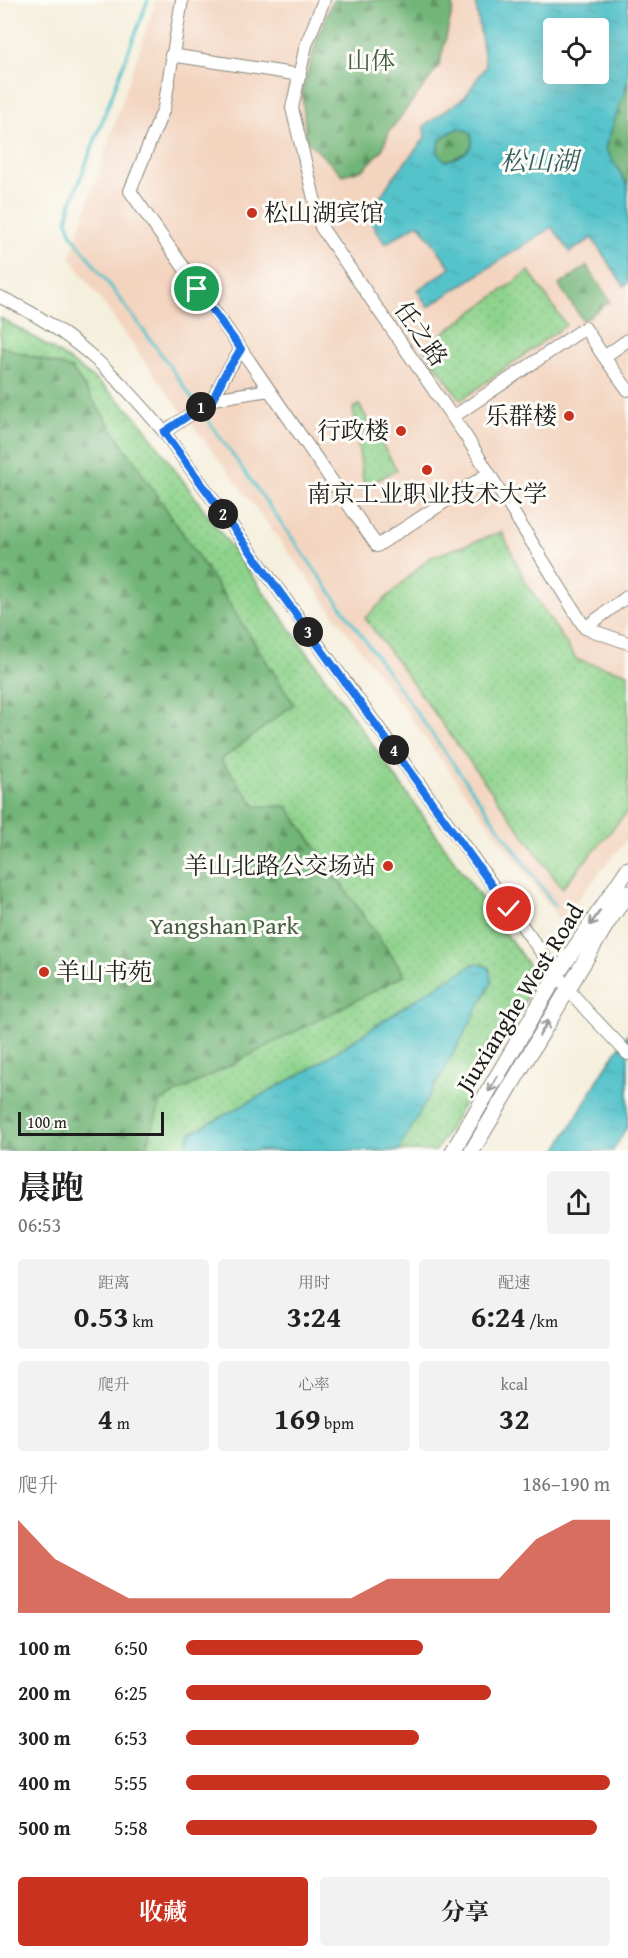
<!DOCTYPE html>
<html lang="zh">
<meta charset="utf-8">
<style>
:root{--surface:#fff;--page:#f2f2f2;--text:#222;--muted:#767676;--accent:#c8321e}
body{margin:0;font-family:"Gentium Book Plus","Noto Serif SC",serif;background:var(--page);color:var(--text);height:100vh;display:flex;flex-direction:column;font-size:22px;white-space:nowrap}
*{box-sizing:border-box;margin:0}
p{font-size:20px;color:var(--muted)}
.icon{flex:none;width:33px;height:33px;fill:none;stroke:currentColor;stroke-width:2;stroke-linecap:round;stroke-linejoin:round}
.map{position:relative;height:1151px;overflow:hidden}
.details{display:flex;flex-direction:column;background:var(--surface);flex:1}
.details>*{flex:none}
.fabs{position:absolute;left:543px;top:18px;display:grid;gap:12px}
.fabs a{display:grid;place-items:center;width:66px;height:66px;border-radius:6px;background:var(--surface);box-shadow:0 6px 24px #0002;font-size:30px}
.scale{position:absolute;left:18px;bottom:15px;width:146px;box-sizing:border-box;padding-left:6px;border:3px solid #1c1c1c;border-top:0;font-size:16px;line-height:21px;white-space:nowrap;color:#1c1c1c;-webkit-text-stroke:4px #fdfcf7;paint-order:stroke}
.pin{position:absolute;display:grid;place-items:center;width:51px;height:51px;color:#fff;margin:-26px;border:3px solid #fff;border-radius:50%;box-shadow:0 2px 6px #0007}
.km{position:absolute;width:30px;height:30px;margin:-15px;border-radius:50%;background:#222;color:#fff;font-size:16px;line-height:30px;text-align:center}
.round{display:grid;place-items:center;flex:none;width:63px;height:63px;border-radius:6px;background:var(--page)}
.head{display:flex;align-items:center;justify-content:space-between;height:102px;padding:0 18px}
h1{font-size:33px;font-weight:700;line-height:45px}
.figures{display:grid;grid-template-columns:repeat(3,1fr);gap:9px;height:102px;padding:6px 18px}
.figures div{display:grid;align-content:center;border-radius:6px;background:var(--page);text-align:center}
.figures b{font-size:30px;font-weight:700}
.figures small{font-size:16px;font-weight:400}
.figures p{font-size:16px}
.chart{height:168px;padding:12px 18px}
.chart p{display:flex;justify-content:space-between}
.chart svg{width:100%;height:108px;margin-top:6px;fill:var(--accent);opacity:.7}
.cta{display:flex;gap:12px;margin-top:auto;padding:12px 18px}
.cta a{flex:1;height:69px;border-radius:6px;background:var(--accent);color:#fff;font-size:24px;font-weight:700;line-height:69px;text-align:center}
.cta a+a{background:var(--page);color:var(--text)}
ul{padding:0 18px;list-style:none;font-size:20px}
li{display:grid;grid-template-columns:96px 72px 1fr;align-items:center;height:45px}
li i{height:15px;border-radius:8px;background:var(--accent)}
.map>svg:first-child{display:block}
.built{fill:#f3d4bf;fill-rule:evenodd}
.green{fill:url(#green-dots);stroke:#557854;stroke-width:1.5}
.forest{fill:url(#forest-firs);stroke:#47684a;stroke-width:1.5}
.water{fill:url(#water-ripples);stroke:#387073;stroke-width:1.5;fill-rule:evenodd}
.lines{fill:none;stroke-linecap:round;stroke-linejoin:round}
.stream{stroke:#55c3ca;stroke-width:3}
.minor-casing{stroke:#88867c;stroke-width:14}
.major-casing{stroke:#88867c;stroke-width:17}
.minor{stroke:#fff;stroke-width:12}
.major{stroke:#fff;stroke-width:15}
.oneway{stroke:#999}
.route-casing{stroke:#fff;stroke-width:12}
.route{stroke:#1a73e8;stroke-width:8}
.poi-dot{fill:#c8321e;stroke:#fdfcf7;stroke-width:2}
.labels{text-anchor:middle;stroke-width:6;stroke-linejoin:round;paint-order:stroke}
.park-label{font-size:24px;fill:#445c43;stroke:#fdfcf7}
.poi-label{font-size:24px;fill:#1c1c1c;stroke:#fdfcf7;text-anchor:end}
.street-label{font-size:24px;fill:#1c1c1c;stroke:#fdfcf7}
.water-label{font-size:26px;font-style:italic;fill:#335f62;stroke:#fdfcf7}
</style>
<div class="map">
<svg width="628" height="1151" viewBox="0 0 628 1151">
<defs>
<pattern id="green-dots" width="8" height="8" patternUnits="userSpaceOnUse" patternTransform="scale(1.5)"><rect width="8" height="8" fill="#8ed38c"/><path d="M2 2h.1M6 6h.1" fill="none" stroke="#7ab578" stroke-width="1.8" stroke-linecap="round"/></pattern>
<pattern id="forest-firs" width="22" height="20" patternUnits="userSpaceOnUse" patternTransform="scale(1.5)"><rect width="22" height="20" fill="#72b578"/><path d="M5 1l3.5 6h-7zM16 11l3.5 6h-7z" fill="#5d9262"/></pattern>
<pattern id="water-ripples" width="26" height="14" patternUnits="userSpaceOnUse" patternTransform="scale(1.5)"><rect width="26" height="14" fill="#55c3ca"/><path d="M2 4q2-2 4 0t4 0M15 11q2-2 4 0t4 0" fill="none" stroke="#49a7ad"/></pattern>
</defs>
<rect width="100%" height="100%" fill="#fdfcf7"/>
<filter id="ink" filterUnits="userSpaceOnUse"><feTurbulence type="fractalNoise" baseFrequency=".0167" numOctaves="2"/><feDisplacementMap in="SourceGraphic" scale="12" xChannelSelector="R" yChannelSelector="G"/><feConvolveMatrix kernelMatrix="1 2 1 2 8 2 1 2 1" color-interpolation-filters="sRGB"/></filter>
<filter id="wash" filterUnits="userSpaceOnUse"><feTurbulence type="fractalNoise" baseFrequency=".008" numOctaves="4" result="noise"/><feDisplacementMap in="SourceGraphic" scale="24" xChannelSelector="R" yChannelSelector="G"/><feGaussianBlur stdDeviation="1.35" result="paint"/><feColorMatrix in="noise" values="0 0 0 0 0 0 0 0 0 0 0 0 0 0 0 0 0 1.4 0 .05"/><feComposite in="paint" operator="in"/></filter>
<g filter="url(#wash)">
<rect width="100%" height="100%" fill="#f5efdd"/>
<!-- built -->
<path class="built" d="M156,0h472v838l-68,83 -304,-413 -99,-129 -87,-122zM554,28h44v46h-44z"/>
<!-- green -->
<path class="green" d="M529,271l37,54 -105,75 -38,-52z
M0,318c52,28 103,62 142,106l170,235 217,307 3,18 -4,12 -92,155h-436z
M359,405l38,65 -33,17 -11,-79z
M502,532l24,51 51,77 51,13v138l-66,77 -197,-270 64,-60z"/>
<!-- forest -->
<path class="forest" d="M333,0h117l3,8 -14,58 -50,66 -7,18 -18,19 -21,6 -37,-35 -4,-48 16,-56z
M627,81h1v110l-23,-42 8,-31z
M458,128l6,1 6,4c1,1 3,9 2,10 -1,10 -18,16 -26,18l-5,-4 -4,-7 4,-12z
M587,266l23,35 -27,20 -24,-36z
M0,346l72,23 142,211 80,124 -73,56 35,46h31l118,169 -244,126 -16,50h-145z"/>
<!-- water -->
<path class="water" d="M475,0h153v81l-23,67 23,38v97l-4,3 -32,-48 -22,14 -18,-25 -124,80 -11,-17 34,-22 -32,-45 -34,21 -17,-27 23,-37 34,-42 -1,-12 41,-29 21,-31zM598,28v46h-44v-46zM458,128l6,1 6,4c1,1 3,9 2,10 -1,10 -18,16 -26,18l-5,-4 -4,-7 4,-12z
M476,963l13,4 3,15 -30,56 -64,113h-215l8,-18 119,-64 117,-77z
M628,1034v91l-15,26h-57l46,-78z"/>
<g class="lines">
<!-- stream -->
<path class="stream" d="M148,0l-77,203 -4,17 5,15 90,120 36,52
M202,412l353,494"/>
</g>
</g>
<g filter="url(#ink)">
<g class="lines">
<defs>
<path id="minor" d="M182,0l-18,108 -34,83 111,158 136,197 112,-73
M324,0l-18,45 -14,63 29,119 146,211 118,190 43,15
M171,55l129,20
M0,297c69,31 117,78 164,135l404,557 20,23 40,42
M604,357l24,33
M213,399l11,-22 17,-28
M453,417l132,-89 19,29 24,-17
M164,432l49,-33 56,-9
M585,628l43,-32"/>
<path id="major" d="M453,1151l105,-178 70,-104
M472,1151l134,-226 22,-32"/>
</defs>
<!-- minor casing -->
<use href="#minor" class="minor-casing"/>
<!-- major casing -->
<use href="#major" class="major-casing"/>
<!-- minor -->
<use href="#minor" class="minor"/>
<!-- major -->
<use href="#major" class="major"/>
</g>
<!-- one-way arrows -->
<defs><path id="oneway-shaft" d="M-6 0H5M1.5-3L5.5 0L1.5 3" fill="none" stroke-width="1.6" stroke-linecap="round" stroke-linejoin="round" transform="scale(1.5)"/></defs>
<g class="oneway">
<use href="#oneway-shaft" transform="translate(595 918) rotate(124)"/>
<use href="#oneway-shaft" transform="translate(544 1028) rotate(-59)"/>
<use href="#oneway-shaft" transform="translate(493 1084) rotate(120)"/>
</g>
</g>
<g class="lines" filter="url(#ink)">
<defs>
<path id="route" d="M197,289l44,60 -17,27 -11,23 -49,33 345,477"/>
</defs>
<!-- route casing -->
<use href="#route" class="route-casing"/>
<!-- route -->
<use href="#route" class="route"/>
</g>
<!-- markers -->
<g class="poi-dot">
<circle cx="252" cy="213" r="6"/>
<circle cx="569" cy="416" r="6"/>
<circle cx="401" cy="431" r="6"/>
<circle cx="427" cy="470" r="6"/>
<circle cx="388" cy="866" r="6"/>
<circle cx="44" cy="972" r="6"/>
</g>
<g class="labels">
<!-- park labels -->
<g class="park-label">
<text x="371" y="69">山体</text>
<text x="224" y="934">Yangshan Park</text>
</g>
<!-- poi labels -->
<g class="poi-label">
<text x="264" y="221" text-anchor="start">松山湖宾馆</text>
<text x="557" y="424">乐群楼</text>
<text x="389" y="439">行政楼</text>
<text x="427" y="502" text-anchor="middle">南京工业职业技术大学</text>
<text x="376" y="874">羊山北路公交场站</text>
<text x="56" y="980" text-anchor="start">羊山书苑</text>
</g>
<!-- street labels -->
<g class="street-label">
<text transform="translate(421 334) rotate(55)" y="8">任之路</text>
<text transform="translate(520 998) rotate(-58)" y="8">Jiuxianghe West Road</text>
</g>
<!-- water labels -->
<g class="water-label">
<text x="539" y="170">松山湖</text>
</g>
</g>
</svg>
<div class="fabs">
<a><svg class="icon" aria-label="locate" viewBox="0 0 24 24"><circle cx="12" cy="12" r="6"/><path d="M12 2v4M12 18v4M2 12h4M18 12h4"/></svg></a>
</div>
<div class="scale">100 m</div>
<div class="pin" style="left:197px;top:289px;background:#1e9e55"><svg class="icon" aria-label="arrive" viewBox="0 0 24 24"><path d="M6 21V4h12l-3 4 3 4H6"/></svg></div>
<div class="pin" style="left:509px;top:909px;background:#d93025"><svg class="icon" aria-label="check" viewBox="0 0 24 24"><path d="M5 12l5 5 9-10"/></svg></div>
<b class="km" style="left:201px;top:407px">1</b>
<b class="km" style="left:223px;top:514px">2</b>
<b class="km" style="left:308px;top:632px">3</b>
<b class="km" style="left:394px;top:750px">4</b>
</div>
<section class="details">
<div class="head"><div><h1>晨跑</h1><p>06:53</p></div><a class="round"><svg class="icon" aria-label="share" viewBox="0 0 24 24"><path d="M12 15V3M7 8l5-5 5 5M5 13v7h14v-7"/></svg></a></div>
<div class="figures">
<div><p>距离</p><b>0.53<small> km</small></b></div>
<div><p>用时</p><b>3:24</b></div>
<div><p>配速</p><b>6:24<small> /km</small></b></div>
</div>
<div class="figures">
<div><p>爬升</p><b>4<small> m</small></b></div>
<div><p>心率</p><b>169<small> bpm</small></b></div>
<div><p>kcal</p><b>32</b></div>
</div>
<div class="chart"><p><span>爬升</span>186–190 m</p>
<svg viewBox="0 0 160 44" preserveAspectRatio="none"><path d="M0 44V6L10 22L20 30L30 38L40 38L50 38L60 38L70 38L80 38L90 38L100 30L110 30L120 30L130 30L140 14L150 6L160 6V44z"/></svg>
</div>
<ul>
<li><b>100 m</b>6:50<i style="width:56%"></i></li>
<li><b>200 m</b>6:25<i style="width:72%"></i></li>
<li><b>300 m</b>6:53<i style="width:55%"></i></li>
<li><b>400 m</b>5:55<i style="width:100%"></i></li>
<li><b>500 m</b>5:58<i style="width:97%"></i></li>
</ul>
<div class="cta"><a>收藏</a><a>分享</a></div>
</section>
